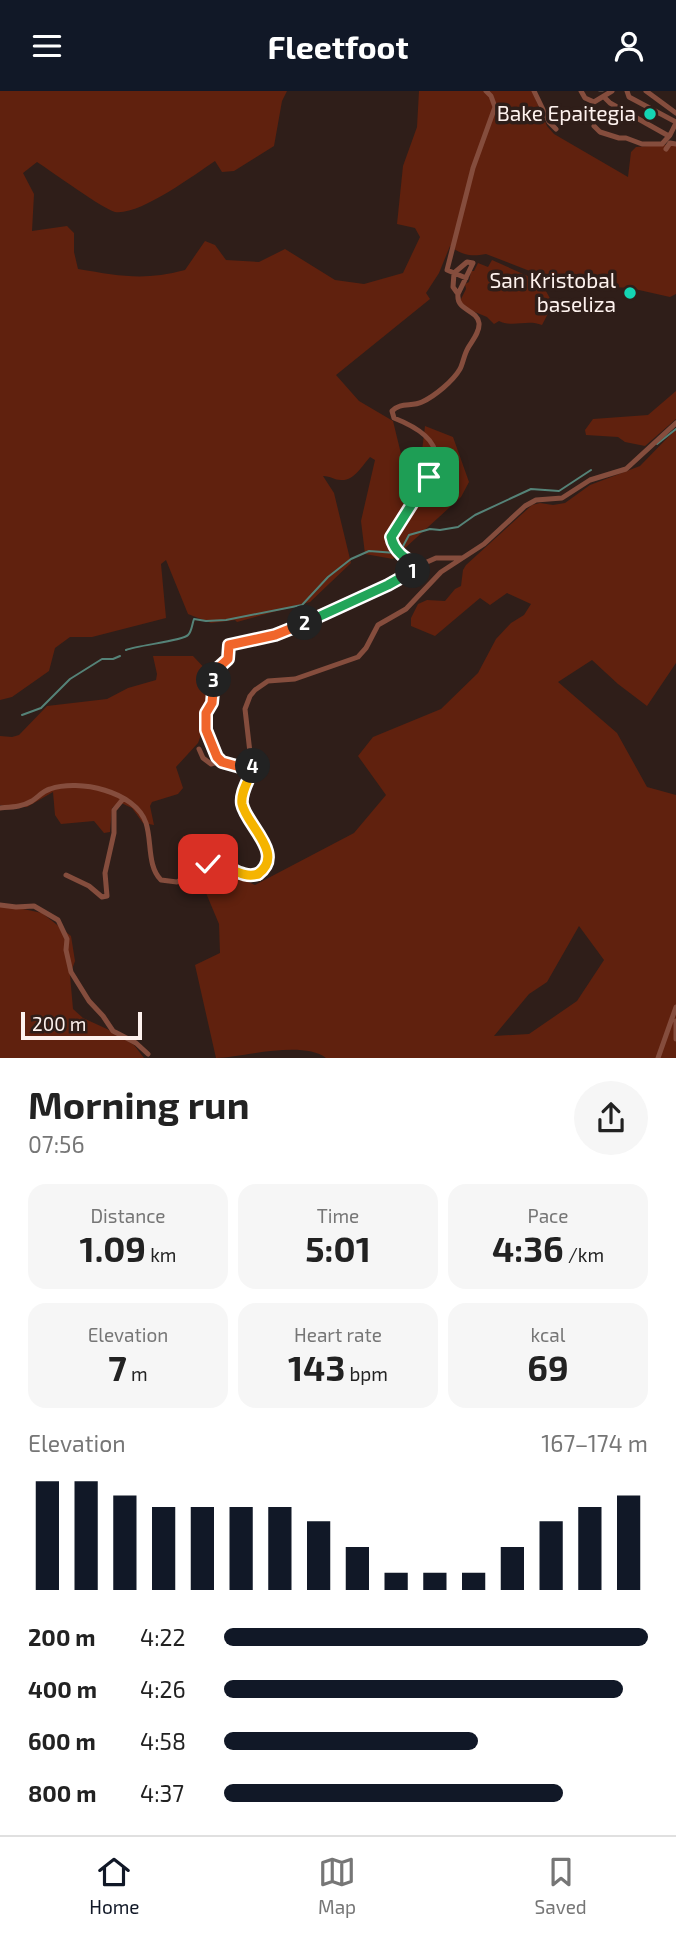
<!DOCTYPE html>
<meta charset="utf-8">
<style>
:root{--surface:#fff;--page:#f6f6f6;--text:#222;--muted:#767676;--line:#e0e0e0;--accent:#111827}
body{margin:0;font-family:"Exo 2",sans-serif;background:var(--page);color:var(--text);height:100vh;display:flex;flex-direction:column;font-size:26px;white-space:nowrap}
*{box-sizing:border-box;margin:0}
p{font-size:23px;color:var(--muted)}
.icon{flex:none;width:38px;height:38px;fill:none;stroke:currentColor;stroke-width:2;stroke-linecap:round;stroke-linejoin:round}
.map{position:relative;height:967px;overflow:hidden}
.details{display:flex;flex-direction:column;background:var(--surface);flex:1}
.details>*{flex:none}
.scale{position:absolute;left:21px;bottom:18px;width:121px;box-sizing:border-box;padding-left:7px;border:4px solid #fef2ee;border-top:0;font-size:19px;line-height:24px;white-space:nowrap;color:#fef2ee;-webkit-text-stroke:5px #2f1e19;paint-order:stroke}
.pin{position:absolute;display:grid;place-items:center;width:60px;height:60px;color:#fff;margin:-30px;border-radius:14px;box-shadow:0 4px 10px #0006}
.km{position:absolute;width:35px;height:35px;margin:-18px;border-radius:50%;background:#222;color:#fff;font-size:19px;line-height:35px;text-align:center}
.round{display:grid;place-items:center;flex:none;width:74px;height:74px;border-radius:37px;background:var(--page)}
.head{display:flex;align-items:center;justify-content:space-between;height:119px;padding:0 28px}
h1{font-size:38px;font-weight:700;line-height:52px}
.metrics{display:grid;grid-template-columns:repeat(3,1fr);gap:10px;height:119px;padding:7px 28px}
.metrics div{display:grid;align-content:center;border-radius:18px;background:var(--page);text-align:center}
.metrics b{font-size:35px;font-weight:700}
.metrics small{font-size:19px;font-weight:400}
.metrics p{font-size:19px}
.chart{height:196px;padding:14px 28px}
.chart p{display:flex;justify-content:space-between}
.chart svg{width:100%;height:126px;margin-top:7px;stroke:var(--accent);stroke-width:6}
ul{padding:0 28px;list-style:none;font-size:23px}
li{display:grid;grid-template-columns:112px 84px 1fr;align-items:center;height:52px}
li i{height:18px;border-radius:9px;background:var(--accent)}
header{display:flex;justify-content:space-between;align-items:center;height:91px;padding:0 28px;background:var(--accent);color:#fff;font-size:32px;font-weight:700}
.tab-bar{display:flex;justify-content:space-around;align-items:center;height:98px;border-top:2px solid var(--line);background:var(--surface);font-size:19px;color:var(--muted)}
.tab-bar a{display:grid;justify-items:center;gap:4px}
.tab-bar .on{color:var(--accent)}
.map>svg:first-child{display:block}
.green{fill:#60210e;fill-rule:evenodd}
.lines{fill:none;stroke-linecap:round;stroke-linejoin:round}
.stream{stroke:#558378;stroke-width:2}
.minor-tunnel{stroke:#4e3e39;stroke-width:5;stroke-dasharray:5 2.5;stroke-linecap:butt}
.minor{stroke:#854d3d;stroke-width:5}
.split-1-casing{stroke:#fff;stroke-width:14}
.split-2-casing{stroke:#fff;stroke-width:14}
.split-3-casing{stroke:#fff;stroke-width:14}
.split-4-casing{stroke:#fff;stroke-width:14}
.split-5-casing{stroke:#fff;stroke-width:14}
.split-6-casing{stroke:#fff;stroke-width:14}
.split-1{stroke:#22a559;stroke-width:9}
.split-2{stroke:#22a559;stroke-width:9}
.split-3{stroke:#f0652b;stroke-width:9}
.split-4{stroke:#f0652b;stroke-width:9}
.split-5{stroke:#f5b400;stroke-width:9}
.split-6{stroke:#f5b400;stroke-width:9}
.poi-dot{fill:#14d5b3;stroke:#2f1e19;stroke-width:2.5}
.labels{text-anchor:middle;stroke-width:7;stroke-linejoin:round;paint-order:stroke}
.poi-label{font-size:21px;fill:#fef2ee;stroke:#2f1e19;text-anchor:end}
</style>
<header><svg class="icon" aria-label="menu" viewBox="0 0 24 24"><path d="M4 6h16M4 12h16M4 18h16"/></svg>Fleetfoot<svg class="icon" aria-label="person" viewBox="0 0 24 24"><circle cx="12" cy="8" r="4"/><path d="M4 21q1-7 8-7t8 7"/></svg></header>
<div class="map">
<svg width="676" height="967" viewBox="0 0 676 967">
<rect width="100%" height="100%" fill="#2f1e19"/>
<!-- green -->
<path class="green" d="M0,0h287l-5,10 -8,45 -40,25 -12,1 -7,-11c-21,14 -76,55 -100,51 -12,-3 -64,-41 -78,-50l-14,11 11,21 -2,37 35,-5 7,7v19l4,17c42,7 66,12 107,1l20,-29 10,4 11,15 33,2 26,-13 50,31 29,4 39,-11 17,-36 -5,-9 -18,-4 6,-58 14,-39 2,-36h113l15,35 7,8 74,43 3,-25 5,-5 40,-3v150l-6,3 -40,-9 -67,-4 -77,-30c-16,3 -24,1 -36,-8l-11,27 -13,20 4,6 -94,76 23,26 34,20 10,41 6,3 13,-14 3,-25 28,11 16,45 -8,15 -68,62 -28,-5 -4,-33 14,-61 -5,-3c-8,9 -16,24 -29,23 -7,0 -10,-4 -18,-4l11,17 17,70 -41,39 -73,20 -2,-2 -24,3 -23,-9 -22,-54 -5,4 5,54 -74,19h-22l-15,11 -6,23 -37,26 -12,3z
M492,169l49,22 12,22 -11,21c-15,-6 -29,3 -43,-4l-5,3 -7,-7 -17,-7 -10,-9 6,-12 -1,-5 4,-2 2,-11h3l4,-8 10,4z
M676,300v28l-31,27 -20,-4 -7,-5 -32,-2 -1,-5 8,-11 55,-4z
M676,338v234l-29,43 -29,-22 -26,-24 -34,22 59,51 30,54 29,8v263h-350c-23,-18 -83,-1 -110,0l-21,-93 25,-12 -1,-29 -13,-31 15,-23 34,15 99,-52 32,-38 -28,-39 15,-19 68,-28 37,-36 18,-34 15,-16 13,-8 7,-11 -24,-11 -17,12 -10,-7 -45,38 -24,-10v-8l7,-14 9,-4 18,1 10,-12 6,-3 2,-16 3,-5 66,-60 8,-2 13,2 12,-2 25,-18 50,-19zM579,835l25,34 -27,41 -48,33 -35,2 35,-42 18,-12z
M153,565h40l18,19 -2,23 -7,20 -1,17 -3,8 -22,24 7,21 -5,6 -26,8 -2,4 4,19 -11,-2 -11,-15 -13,-6 -7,6 -2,24 -6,1 -10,-12 -33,3 -6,-9 -2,-23 -26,15 -27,-2v-69l12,1 7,-2 28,-29 60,-7 21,-11 28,-8 1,-6z
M0,813l42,9 29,23 4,25 -5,14 3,34 10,9 24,11 27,16 10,13h-144z"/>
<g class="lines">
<!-- stream -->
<path class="stream" d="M657,353l19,-15
M401,459l8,-15 21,-6 10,1 18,-3 17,-12 56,-26 28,2 32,-21
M126,559c12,-5 57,-9 62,-15 4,-4 4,-11 6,-16l12,2 20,-1 76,-15 26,-28 23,-18 18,-8 27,2
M22,624l19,-7 29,-29 32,-20h11l7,-3"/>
<!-- minor-tunnel -->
<path class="minor-tunnel" d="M601,0v1"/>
<!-- minor -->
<path class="minor" d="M534,0l15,31 7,7
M581,0l4,7 9,4 18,-11
M627,0l2,6 47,25
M646,0l30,22
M604,6l6,6 57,32h3l6,-12
M594,35l6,6 19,6h7l16,6h20l8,-9
M666,58l4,-6 6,1
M467,171l6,1 -15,31 -5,-7 1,-14z
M466,187l-19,-8 26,-102 22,-61 -4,-11 -5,-5
M418,475c-12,-7 -24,-15 -27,-29 18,-48 89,-85 3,-119l-2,-7c8,-9 20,-4 30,-9 13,-6 31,-21 38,-33 3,-6 4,-14 8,-21 4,-7 12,-16 11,-25 -2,-14 -23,-12 -21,-29
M199,658l4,9 8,6 11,-3
M252,674l-12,2 -18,-5 -15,-26 -1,-23 6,-10 4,-32 11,-9 2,-17 57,-13 102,-47 30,-19 18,-8h26
M0,717c11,-1 22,-1 32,-7 6,-4 11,-10 18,-12 29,-10 85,2 96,34 6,18 1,43 15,57l16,2 27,-17 8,-2 33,12h11l7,-5 4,-6 -1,-17 -22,-37 -3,-11 11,-29 -7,-61 5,-13 5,-6 13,-9 27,-2 63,-22 8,-9 12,-23 28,-16 35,-37 43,-28 41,-38 11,-6 26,-2 28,-18 36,-11 50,-46
M66,784l23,11 13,11 5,-1 -2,-23 9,-40v-23l9,-11
M0,814l16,2 18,-1 24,14 9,19 -1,11 5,22 18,29 14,15 10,15 23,12 12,11
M676,930v18
M658,967l18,-51"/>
</g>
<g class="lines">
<defs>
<path id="split-1" d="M413,480l5,-5c-12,-7 -24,-14 -27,-29l38,-60"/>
<path id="split-2" d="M305,532l83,-38 25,-14"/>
<path id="split-3" d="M214,589l3,-11 11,-10 1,-14 46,-10 30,-12"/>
<path id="split-4" d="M214,589l-2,23 -6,10v17l11,27 5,5 18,5 13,-1"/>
<path id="split-5" d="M253,675c-2,12 -13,25 -11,38 4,21 44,50 16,70"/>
<path id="split-6" d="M208,773c18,-3 32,16 50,10"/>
</defs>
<!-- split-1 casing -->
<use href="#split-1" class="split-1-casing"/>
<!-- split-2 casing -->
<use href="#split-2" class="split-2-casing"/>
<!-- split-3 casing -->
<use href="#split-3" class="split-3-casing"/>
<!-- split-4 casing -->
<use href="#split-4" class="split-4-casing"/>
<!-- split-5 casing -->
<use href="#split-5" class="split-5-casing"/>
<!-- split-6 casing -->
<use href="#split-6" class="split-6-casing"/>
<!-- split-1 -->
<use href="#split-1" class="split-1"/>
<!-- split-2 -->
<use href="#split-2" class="split-2"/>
<!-- split-3 -->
<use href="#split-3" class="split-3"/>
<!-- split-4 -->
<use href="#split-4" class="split-4"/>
<!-- split-5 -->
<use href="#split-5" class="split-5"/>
<!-- split-6 -->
<use href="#split-6" class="split-6"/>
</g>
<!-- markers -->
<g class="poi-dot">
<circle cx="650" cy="23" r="7"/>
<circle cx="630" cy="202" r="7"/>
</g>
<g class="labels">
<!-- poi labels -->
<g class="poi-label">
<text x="636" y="30">Bake Epaitegia</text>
<text x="616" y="197">San Kristobal<tspan x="616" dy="24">baseliza</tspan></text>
</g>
</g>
</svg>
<div class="scale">200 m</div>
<div class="pin" style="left:429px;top:386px;background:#1e9e55"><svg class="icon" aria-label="arrive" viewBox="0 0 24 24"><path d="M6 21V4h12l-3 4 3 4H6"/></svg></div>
<div class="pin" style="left:208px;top:773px;background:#d93025"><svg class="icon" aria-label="check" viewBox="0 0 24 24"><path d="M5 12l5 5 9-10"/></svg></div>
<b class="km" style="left:413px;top:480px">1</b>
<b class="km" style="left:305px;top:532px">2</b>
<b class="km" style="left:214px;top:589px">3</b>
<b class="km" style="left:253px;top:675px">4</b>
</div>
<section class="details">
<div class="head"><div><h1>Morning run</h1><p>07:56</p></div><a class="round"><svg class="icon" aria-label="share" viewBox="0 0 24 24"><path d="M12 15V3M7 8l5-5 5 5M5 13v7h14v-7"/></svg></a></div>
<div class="metrics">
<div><p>Distance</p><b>1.09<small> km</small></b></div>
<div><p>Time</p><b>5:01</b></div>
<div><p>Pace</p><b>4:36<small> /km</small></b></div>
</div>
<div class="metrics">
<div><p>Elevation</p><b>7<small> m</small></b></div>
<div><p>Heart rate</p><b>143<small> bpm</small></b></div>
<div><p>kcal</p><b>69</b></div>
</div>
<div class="chart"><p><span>Elevation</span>167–174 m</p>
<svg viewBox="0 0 160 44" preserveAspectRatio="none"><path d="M5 44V6M15 44V6M25 44V11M35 44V15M45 44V15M55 44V15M65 44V15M75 44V20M85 44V29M95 44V38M105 44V38M115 44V38M125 44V29M135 44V20M145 44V15M155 44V11"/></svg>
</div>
<ul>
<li><b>200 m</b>4:22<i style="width:100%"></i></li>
<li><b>400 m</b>4:26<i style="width:94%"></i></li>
<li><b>600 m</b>4:58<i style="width:60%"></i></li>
<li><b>800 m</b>4:37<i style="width:80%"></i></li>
</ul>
</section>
<nav class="tab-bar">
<a class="on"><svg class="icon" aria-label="home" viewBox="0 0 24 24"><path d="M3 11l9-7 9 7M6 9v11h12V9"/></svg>Home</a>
<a><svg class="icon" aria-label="map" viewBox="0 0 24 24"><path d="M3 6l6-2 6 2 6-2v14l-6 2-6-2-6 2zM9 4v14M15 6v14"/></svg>Map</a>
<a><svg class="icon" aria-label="saved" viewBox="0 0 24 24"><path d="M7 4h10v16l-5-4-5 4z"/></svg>Saved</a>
</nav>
